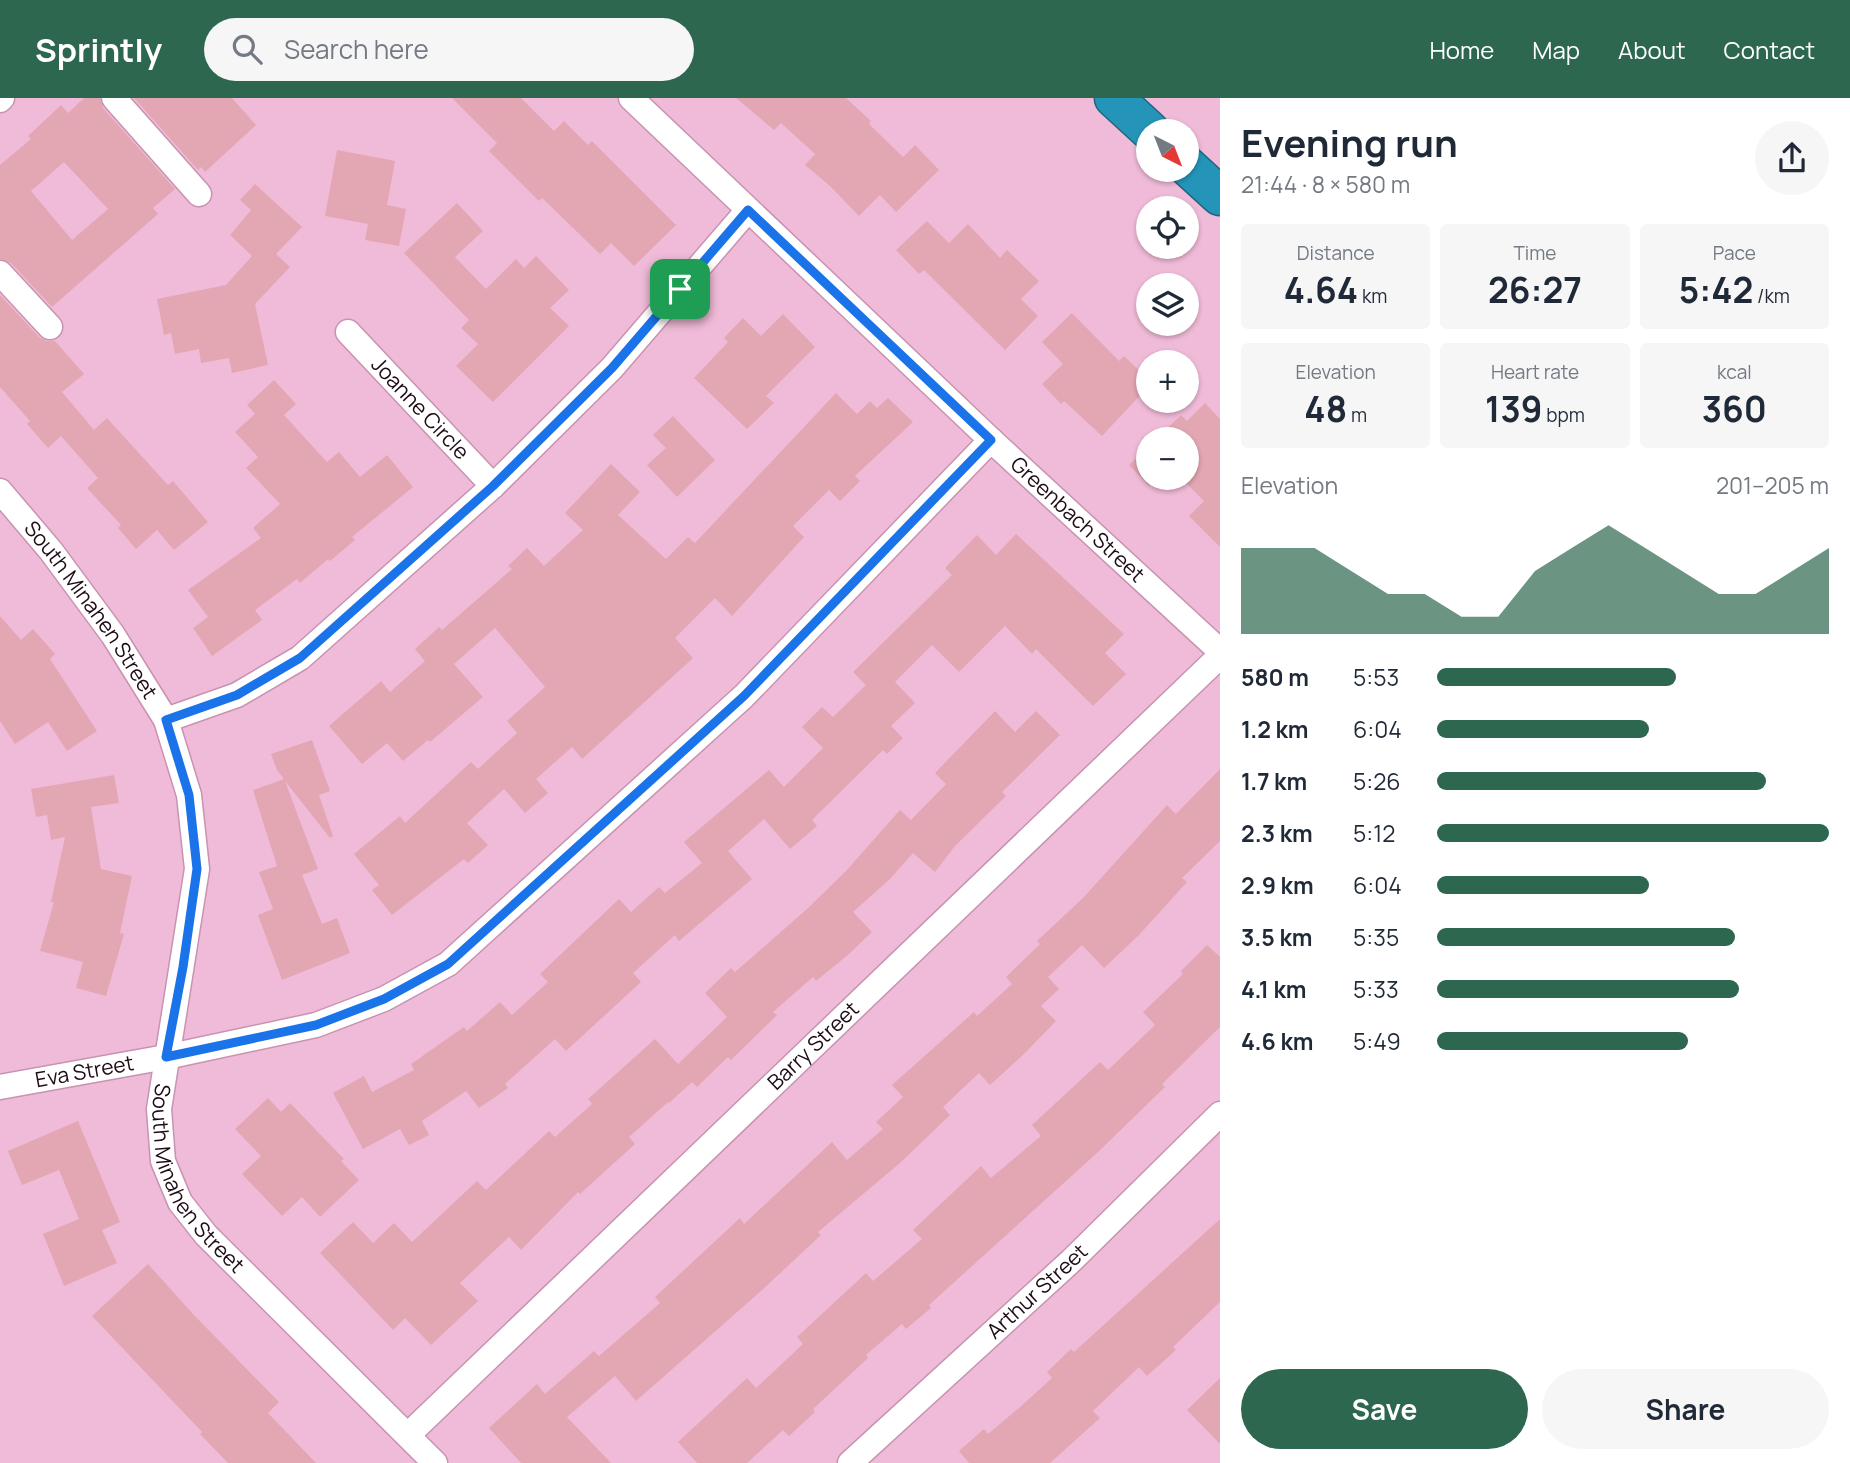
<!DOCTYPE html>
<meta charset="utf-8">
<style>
:root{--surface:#fff;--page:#f6f6f7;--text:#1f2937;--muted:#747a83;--accent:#2d6750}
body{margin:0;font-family:Manrope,sans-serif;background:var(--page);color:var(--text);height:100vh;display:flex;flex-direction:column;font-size:26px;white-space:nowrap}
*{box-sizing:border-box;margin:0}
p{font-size:23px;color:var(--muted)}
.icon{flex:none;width:38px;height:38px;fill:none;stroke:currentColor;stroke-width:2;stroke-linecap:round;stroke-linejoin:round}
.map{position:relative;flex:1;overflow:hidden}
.panel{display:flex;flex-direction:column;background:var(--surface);width:630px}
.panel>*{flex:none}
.needle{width:46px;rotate:138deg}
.controls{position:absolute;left:1136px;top:21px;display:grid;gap:14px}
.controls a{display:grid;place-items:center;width:63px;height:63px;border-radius:50%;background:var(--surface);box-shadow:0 2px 5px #0004;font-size:35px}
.pin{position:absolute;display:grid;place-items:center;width:60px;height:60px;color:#fff;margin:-30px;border-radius:14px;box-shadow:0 4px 10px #0006}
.round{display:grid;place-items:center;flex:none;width:74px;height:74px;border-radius:37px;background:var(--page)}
.headline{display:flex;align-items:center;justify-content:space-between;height:119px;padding:0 21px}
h1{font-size:38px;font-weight:700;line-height:52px}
.figures{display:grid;grid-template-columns:repeat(3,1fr);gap:10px;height:119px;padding:7px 21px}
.figures div{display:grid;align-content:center;border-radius:7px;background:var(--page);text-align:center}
.figures b{font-size:35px;font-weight:700}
.figures small{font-size:19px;font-weight:400}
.figures p{font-size:19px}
.chart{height:196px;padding:14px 21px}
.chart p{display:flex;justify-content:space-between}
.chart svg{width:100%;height:126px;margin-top:7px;fill:var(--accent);opacity:.7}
.primary-button{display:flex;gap:14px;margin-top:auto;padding:14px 21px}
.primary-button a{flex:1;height:80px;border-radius:42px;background:var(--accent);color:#fff;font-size:28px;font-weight:700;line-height:80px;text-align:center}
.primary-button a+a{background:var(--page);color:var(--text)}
ul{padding:0 21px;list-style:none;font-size:23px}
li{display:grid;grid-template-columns:112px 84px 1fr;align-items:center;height:52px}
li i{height:18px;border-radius:9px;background:var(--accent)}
header{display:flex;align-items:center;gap:42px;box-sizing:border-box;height:98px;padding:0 35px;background:var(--accent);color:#fff}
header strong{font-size:33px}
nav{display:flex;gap:38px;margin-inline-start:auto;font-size:24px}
.search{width:490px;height:63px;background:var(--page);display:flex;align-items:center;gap:18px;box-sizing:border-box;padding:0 24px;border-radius:38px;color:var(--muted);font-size:26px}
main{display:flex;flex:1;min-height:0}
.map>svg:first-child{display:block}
.building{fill:#e3a7b3;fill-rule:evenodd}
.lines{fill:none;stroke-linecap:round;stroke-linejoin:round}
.minor-casing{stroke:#c793b0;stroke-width:27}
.motorway-casing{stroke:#226580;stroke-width:41}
.minor{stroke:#fff;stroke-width:24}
.motorway{stroke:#2495b9;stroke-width:38}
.route-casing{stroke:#fff;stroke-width:14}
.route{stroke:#1a73e8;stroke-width:9}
.labels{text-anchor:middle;stroke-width:6;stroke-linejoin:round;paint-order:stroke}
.street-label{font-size:21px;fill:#1e0c17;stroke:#f0bbd8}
</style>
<header>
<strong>Sprintly</strong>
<div class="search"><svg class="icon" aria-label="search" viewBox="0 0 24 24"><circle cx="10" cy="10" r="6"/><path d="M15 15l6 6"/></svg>Search here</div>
<nav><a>Home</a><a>Map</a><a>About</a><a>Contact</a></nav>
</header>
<main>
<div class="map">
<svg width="1220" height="1365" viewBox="0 0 1220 1365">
<rect width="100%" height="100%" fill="#f0bbd8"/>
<!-- building -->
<path class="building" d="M84,0h16l3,10 72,81 -22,19 5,6 -106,93 -41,-44 -11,-4v-94l31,-26 -3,-3 33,-31 7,8zM64,64l44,47 -36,31 -41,-49z
M134,0h98l24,27 -51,47 -4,-5 -3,3z
M452,0h69l33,33 10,-10 24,24 4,-4 84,84 -42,41 -23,-23 -11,11 -58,-56 -3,3 -50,-50 8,-8z
M736,0h110l25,23 -2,3 34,33 12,-12 24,25 -43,42 -16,-17 -21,21 -29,-30 -25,-21 10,-11 -34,-31 -7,7z
M337,52l58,11 -8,44 19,4 -7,37 -34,-6 3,-16 -43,-8z
M255,86l47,43 -26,27 14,13 -35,37 13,61 -36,8 -3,-15 -28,5 -2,-14 -24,5 -4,-21 -7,2 -7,-36 69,-14 26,-29 -22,-21 21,-25 -11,-10z
M457,105l26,28 -28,26 31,32 30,-30 8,9 12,-12 33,34 -19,18 19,18 -76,76 -37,-36 22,-22 -17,-16 8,-8 -65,-67z
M927,123l22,22 19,-19 32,34 7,-8 32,31 -18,18 17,17 -33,34 -81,-80 -5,4 -23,-24z
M0,197l39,42 7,4h9l29,33 -22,18 32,38 13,-12 61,67 5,-4 35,41 -34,28 -17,-20 -21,19 -18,-21 3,-3 -34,-37 11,-10 -37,-42 -13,12 -21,-24 3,-3 -30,-34z
M1072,215l47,48 5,-5 24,23v8l-46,49 -38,-35 -3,3 -19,-20 21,-20 -21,-22z
M783,216l32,33 -49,49 8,7 -27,26 -53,-51 34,-36 -4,-4 19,-20 18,18z
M274,282l22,24 -12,11 43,47 12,-10 21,25 27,-22 26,32 -61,50 3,3 -25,21 -2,-2 -28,24 -3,-4 -42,31 7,10 -50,36 -19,-28 15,-11 -20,-27 73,-52 -8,-10 27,-24 -34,-36 12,-11 -23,-25 20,-18 -8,-9z
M836,295l21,21 13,-13 7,7 11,-10 25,24 -58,54 5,5 -20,20 -11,-11 -36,36 11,11 -72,79 -17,-18 -40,40 18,20 -111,101 -10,-12 -36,32 12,14 -23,20 -21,-24 -37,34 21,22 -20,18 -4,-4 -72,56 -20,-25 7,-5 -25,-31 46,-38 5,7 66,-61 7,7 39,-36 -10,-12 38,-34 -50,-59 -41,36 29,33 -53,45 -2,-2 -25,21 -16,-18 -25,21 -33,-38 52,-45 9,11 35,-31 -10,-12 24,-22 3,3 70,-61 -4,-3 19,-18 17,18 39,-36 -18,-17 46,-49 29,28 -22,23 48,44 22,-22 7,6z
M1205,305l15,16v128l-31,-31 15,-15 -23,-23h5v-39h-30l25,-24 6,6z
M673,318l42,44 -38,37 -30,-32 19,-17 -13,-13z
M1148,349v31h9l-8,8 -20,-21z
M1016,436l108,100 -19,19 21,21 -33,32 -57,-57 -4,5 -27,-28 -46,46 -27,-27 -37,37 20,21 -24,23 12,12 -16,16 -4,-4 -71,70 5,6 -27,23 -26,-30 -36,32 24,28 -73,62 -4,-6 -42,38 8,9 -75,69 -11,-12 -50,45 3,4 -29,20 -13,-17 -44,30 7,14 -20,10 -9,-16 -37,20 -30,-56 31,-17 8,16 42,-22 -3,-6 53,-37 3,4 33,-29 12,13 36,-33 -8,-8 79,-75 12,13 28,-25 6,6 37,-30 -18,-21 85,-72 15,17 39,-39 -21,-21 20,-20 11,10 33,-32 -13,-13 99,-97 -7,-7 32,-33 19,20z
M0,518l21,24 12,-11 22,25 -5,5 47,72 -30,20 -19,-29 -33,22 -15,-23z
M995,613l20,21 21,-21 24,24 -58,57 4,4 -51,50 -20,26 -22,-19 -23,26 -37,33 19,20 -23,22 -33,27 -3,-4 -40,35 4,3 -46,45 -3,-3 -31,30 -5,-5 -23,21 -1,-1 -39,35 6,7 -55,50 -2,-2 -57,58 -12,-13 -49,46 18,18 -47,44 -26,-27 -12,12 -73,-77 33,-31 20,21 21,-20 18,19 65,-61 9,9 63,-59 6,6 37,-33 -4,-5 67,-60 23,25 49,-47 -22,-24 26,-25 4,4 72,-63 39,-38 54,-61 11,10 35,-36 -11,-11z
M312,642l18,51 -11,4 14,41 -3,2 -45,-57 33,88 -16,6 20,49 15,-6 13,35 -68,27 -24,-65 15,-6 -14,-37 18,-6 -24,-76 31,-11 -7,-9 -6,-16z
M1220,671v72l-38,37 5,4 -48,53 -35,33 -22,-23 -34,32 11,12 -18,17 15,15 -33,34 -33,30 -11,-12 -36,34 7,8 -50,48 -82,69 3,3 -60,56 -125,110 -21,-25 -48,41 44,46h-90l-32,-35 48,-44 8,10 49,-43 5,5 61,-53 -5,-6 85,-79 4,6 88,-82 15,18 36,-31 -7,-7 27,-25 -11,-12 82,-73 3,4 35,-32 -6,-7 34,-33 -3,-3 47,-44 83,-92 9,9z
M114,677l5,28 -28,4 10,62 31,7 -12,57 4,1 -18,62 -30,-8 7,-26 -43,-11 14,-49h-3l14,-65 -14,3 -4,-25 -11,2 -5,-28z
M1207,847l13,12v70l-58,57 3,3 -68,66 -168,152 2,3 -25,21 -4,-5 -36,31 2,3 -55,51 2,3 -26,24 -6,-6 -36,33h-50l-19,-21 69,-64 9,10 47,-44 -6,-7 69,-64 7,8 49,-42 -9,-9 68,-64 10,12 50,-42 -9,-11 68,-63 8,8 47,-45 -12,-13 40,-38 -2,-3z
M268,1000l13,14 9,-9 54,56 -3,2 18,19 -39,37 -18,-20 -20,19 -40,-42 19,-18 -26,-27z
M78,1023l42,101 -18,8 15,33 -53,23 -21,-52 36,-15 -20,-49 -37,15 -14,-34z
M1220,1121v83l-47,45 3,3 -29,26 -8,-9 -46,44 7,7 -50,45h-81l-10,-12 25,-22 4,5 31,-26 33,-30 -5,-6 24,-23 3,3z
M148,1166l45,50 86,88 -11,11 48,50h-88l-28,-29 2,-2 -110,-116z
M1220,1280v66l-33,-34z"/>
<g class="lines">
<defs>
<g id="minor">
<path d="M114,0l85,96"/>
<path id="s1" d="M631,0l360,342 229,211"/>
<path d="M0,2l2,-2"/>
<path d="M0,175l50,54"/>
<path id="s2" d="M348,234l145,154"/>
<path id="s3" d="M0,393l51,60 62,84 53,85 23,75 8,74 -38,240 4,52 17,41 26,33 229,228"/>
<path d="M166,622l71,-25 63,-37 193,-172 119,-118 136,-158"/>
<path id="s4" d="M0,989l166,-30 150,-32 68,-26 64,-35 296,-268 247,-256"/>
<path id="s5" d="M408,1337l812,-779"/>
<path id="s6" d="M850,1365l221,-202 149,-147"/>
</g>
<path id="motorway" d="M1114,0l36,33
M1186,67l34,31"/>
</defs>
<!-- minor casing -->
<use href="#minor" class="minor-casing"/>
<!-- motorway casing -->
<use href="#motorway" class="motorway-casing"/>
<!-- minor -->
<use href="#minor" class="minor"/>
<!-- motorway -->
<use href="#motorway" class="motorway"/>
</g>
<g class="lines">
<defs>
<path id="route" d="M748,112l243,230 -247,256 -296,268 -64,35 -68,26 -150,32 17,-90 14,-98 -8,-74 -23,-75 71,-25 63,-37 193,-172 119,-118z"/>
</defs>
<!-- route casing -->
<use href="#route" class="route-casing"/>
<!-- route -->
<use href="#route" class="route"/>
</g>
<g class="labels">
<!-- street labels -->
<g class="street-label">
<text dy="7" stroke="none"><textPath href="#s2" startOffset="105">Joanne Circle</textPath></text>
<text dy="7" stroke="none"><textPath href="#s1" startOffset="614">Greenbach Street</textPath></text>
<text dy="7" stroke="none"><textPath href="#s3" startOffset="150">South Minahen Street</textPath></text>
<text dy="7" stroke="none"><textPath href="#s5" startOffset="562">Barry Street</textPath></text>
<text dy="7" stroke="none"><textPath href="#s4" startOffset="86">Eva Street</textPath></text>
<text dy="7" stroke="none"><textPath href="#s3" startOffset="760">South Minahen Street</textPath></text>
<text dy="7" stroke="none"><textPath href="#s6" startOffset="254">Arthur Street</textPath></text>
</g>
</g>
</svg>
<div class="controls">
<a><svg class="needle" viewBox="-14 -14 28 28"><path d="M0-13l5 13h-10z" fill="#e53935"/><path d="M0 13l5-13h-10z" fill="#747a83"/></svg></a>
<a><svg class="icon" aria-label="locate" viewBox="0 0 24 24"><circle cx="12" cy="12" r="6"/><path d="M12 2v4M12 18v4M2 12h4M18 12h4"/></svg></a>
<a><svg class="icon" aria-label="layers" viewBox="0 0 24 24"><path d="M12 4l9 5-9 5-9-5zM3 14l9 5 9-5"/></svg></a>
<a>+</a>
<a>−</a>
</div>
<div class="pin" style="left:680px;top:191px;background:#1e9e55"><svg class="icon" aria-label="arrive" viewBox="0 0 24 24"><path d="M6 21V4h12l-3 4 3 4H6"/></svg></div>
</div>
<section class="panel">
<div class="headline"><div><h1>Evening run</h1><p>21:44 · 8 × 580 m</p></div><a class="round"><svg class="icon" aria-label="share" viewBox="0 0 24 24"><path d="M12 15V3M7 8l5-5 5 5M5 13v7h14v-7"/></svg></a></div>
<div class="figures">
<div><p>Distance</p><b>4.64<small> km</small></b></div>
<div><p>Time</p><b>26:27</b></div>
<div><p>Pace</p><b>5:42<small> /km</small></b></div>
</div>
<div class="figures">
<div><p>Elevation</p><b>48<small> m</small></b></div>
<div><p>Heart rate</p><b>139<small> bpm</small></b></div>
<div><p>kcal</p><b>360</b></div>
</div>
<div class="chart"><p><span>Elevation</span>201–205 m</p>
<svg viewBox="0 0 160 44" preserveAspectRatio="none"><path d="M0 44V14L10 14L20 14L30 22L40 30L50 30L60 38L70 38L80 22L90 14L100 6L110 14L120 22L130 30L140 30L150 22L160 14V44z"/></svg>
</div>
<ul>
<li><b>580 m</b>5:53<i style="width:61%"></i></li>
<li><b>1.2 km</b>6:04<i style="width:54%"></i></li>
<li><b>1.7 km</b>5:26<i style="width:84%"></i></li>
<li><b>2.3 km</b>5:12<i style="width:100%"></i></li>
<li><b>2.9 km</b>6:04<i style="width:54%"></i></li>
<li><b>3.5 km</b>5:35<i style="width:76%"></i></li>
<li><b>4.1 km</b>5:33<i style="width:77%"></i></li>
<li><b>4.6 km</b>5:49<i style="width:64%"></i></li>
</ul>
<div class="primary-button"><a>Save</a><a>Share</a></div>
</section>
</main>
